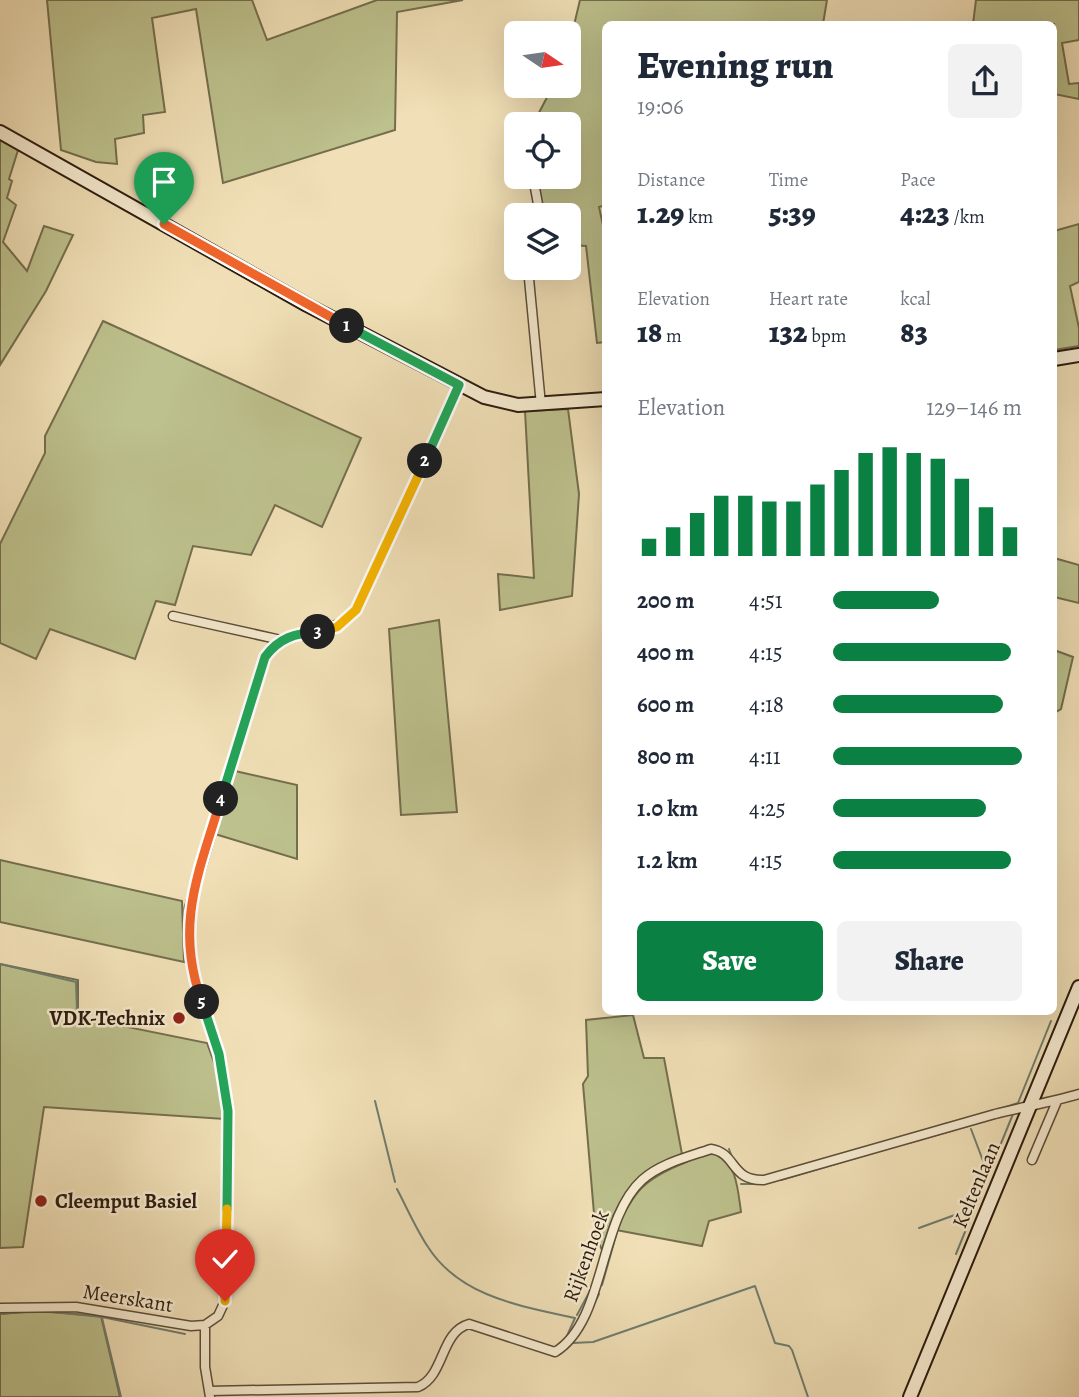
<!DOCTYPE html>
<meta charset="utf-8">
<style>
:root{--surface:#fff;--page:#f2f2f3;--text:#1f2937;--muted:#747a83;--accent:#0b8043}
body{margin:0;font-family:Alegreya,serif;background:var(--page);color:var(--text);height:100vh;display:flex;flex-direction:column;font-size:26px;white-space:nowrap}
*{box-sizing:border-box;margin:0}
p{font-size:23px;color:var(--muted)}
.icon{flex:none;width:38px;height:38px;fill:none;stroke:currentColor;stroke-width:2;stroke-linecap:round;stroke-linejoin:round}
.map{position:relative;flex:1;overflow:hidden}
.side{position:absolute;left:602px;top:21px;width:455px;height:994px;display:flex;flex-direction:column;background:var(--surface);border-radius:10px;box-shadow:0 7px 28px #0002}
.side>*{flex:none}
.needle{width:46px;rotate:103deg}
.tools{position:absolute;left:504px;top:21px;display:grid;gap:14px}
.tools a{display:grid;place-items:center;width:77px;height:77px;border-radius:10px;background:var(--surface);box-shadow:0 7px 28px #0002;font-size:35px}
.pin{position:absolute;display:grid;place-items:center;width:60px;height:60px;color:#fff;margin:-72px -30px;border-radius:50% 50% 50% 0;rotate:-45deg;box-shadow:0 0 7px #0007}
.pin .icon{rotate:45deg}
.km{position:absolute;width:35px;height:35px;margin:-18px;border-radius:50%;background:#222;color:#fff;font-size:19px;line-height:35px;text-align:center}
.round{display:grid;place-items:center;flex:none;width:74px;height:74px;border-radius:10px;background:var(--page)}
.headline{display:flex;align-items:center;justify-content:space-between;height:119px;padding:0 35px}
h1{font-size:38px;font-weight:800;line-height:52px}
.figures{display:grid;grid-template-columns:repeat(3,1fr);gap:10px;height:119px;padding:7px 35px}
.figures div{display:grid;align-content:center}
.figures b{font-size:30px;font-weight:800}
.figures small{font-size:19px;font-weight:400}
.figures p{font-size:19px}
.chart{height:196px;padding:14px 35px}
.chart p{display:flex;justify-content:space-between}
.chart svg{width:100%;height:126px;margin-top:7px;stroke:var(--accent);stroke-width:6}
.primary-button{display:flex;gap:14px;margin-top:auto;padding:14px 35px}
.primary-button a{flex:1;height:80px;border-radius:10px;background:var(--accent);color:#fff;font-size:28px;font-weight:800;line-height:80px;text-align:center}
.primary-button a+a{background:var(--page);color:var(--text)}
ul{padding:0 35px;list-style:none;font-size:23px}
li{display:grid;grid-template-columns:112px 84px 1fr;align-items:center;height:52px}
li i{height:18px;border-radius:9px;background:var(--accent)}
.map>svg:first-child{display:block}
.green{fill:#bdc18d;stroke:#746e4e;stroke-width:2}
.lines{fill:none;stroke-linecap:round;stroke-linejoin:round}
.stream{stroke:#6f7d70;stroke-width:2}
.street-casing{stroke:#5d4d39;stroke-width:11}
.secondary-casing{stroke:#2c1c0f;stroke-width:16}
.street{stroke:#f6ebd0;stroke-width:8}
.secondary{stroke:#f6ebd0;stroke-width:12}
.split-1-casing{stroke:#fff;stroke-width:14}
.split-2-casing{stroke:#fff;stroke-width:14}
.split-3-casing{stroke:#fff;stroke-width:14}
.split-4-casing{stroke:#fff;stroke-width:14}
.split-5-casing{stroke:#fff;stroke-width:14}
.split-6-casing{stroke:#fff;stroke-width:14}
.split-7-casing{stroke:#fff;stroke-width:14}
.split-1{stroke:#f0652b;stroke-width:9}
.split-2{stroke:#22a559;stroke-width:9}
.split-3{stroke:#f5b400;stroke-width:9}
.split-4{stroke:#22a559;stroke-width:9}
.split-5{stroke:#f0652b;stroke-width:9}
.split-6{stroke:#22a559;stroke-width:9}
.split-7{stroke:#f5b400;stroke-width:9}
.poi-dot{fill:#8f2418;stroke:#f6ebd0;stroke-width:2.5}
.labels{text-anchor:middle;stroke-width:5;stroke-linejoin:round;paint-order:stroke}
.poi-label{font-size:21px;font-weight:bold;fill:#2c1c0f;stroke:#f6ebd0;text-anchor:end}
.street-label{font-size:21px;fill:#2c1c0f;stroke:#f6ebd0}
</style>
<div class="map">
<svg width="1079" height="1397" viewBox="0 0 1079 1397">
<rect width="100%" height="100%" fill="#f1e0b7"/>
<filter id="stains"><feTurbulence type="fractalNoise" baseFrequency=".00286" numOctaves="4"/><feColorMatrix values="0 0 0 0 .2 0 0 0 0 .09 0 0 0 0 .02 0 0 0 .5 -.17"/></filter>
<radialGradient id="worn" r=".72"><stop offset=".6" stop-color="#630" stop-opacity="0"/><stop offset="1" stop-color="#630" stop-opacity=".3"/></radialGradient>
<!-- green -->
<path class="green" d="M47,0h205l15,40 110,-40h86l-66,12 -2,118 -172,53 -27,-174 -44,9 13,94 -22,3 1,18 -29,6 2,25 -21,-2 -35,-12z
M580,0h247l-4,24h-217v181l-7,2 7,32 -1,103 -8,1 -11,-97 -17,-1v-30h-26l-7,-38h33v-53h-36l20,-38h16v-40z
M976,0h103v40l-17,3 7,41 10,-1v16l-25,-5v-70h-81z
M0,137l19,10 -10,32 3,2 -5,17 9,7 -13,37 24,29 17,-45 29,9 -27,56 -46,74z
M1079,224v58l-9,4 9,42v18l-25,4v-119z
M103,321l258,117 -39,89 -47,-22 -24,50 -58,-9 -18,59 -19,-4 -21,58 -85,-30 -14,30 -36,-16v-99l45,-91v-17z
M568,409l11,85 -7,102 -72,14 -2,-36 36,4 -9,-167z
M1054,558l25,7v38l-25,-6z
M439,620l18,192 -56,3 -12,-186z
M1054,650l19,7 -12,52 -7,4z
M235,771l62,14v74l-82,-25z
M0,860l182,41 2,61 -184,-40z
M0,964l78,16v37l129,26 8,22 9,54 -180,-12 -21,140 -23,1z
M633,1015l11,43h20l18,96c-50,19 -68,46 -79,98l-7,-15 -13,-153 5,-8 -2,-56z
M716,1153c21,9 22,39 25,59l-32,9 -7,25 -86,-16c18,-39 28,-51 68,-67 10,-5 20,-9 32,-10z
M37,1311l64,5 19,81h-120v-83z"/>
<g class="lines">
<!-- stream -->
<path class="stream" d="M0,964l76,18 1,29
M375,1101l20,81
M993,1111l25,-8 33,-82
M929,1129l19,-6
M971,1129l17,45
M909,1143l90,-26
M729,1149l3,8
M679,1156l11,-4
M781,1180l119,-35
M741,1184h23
M630,1188l22,-20
M397,1189c10,19 19,40 31,58 32,50 93,59 147,71l-9,20
M613,1216l9,-15
M919,1228l55,-20
M602,1249l9,-27
M956,1254l57,-140
M602,1285l15,-53
M595,1302l4,-8
M43,1311l59,6 83,17
M0,1314l30,-3
M577,1315l14,-26
M102,1318l19,79
M573,1343l20,-1 162,-56 20,57 14,3 3,4 16,47"/>
<defs>
<path id="street" d="M533,177l7,38
M528,268l13,137
M173,616l108,24
M1032,1160l25,-59
M0,1308l76,-1 115,19 14,-1 13,-9 7,-15 3,-190 -9,-57 -23,-67 -5,-30 -2,-49 76,-251c27,-35 62,-14 91,-47l103,-225
M205,1325v42l5,30
M209,1391l209,-4c27,-11 22,-55 51,-63l86,28c51,-31 43,-132 87,-172 19,-17 46,-23 69,-31 26,4 19,32 53,31l231,-66c28,-7 56,-12 84,-20"/>
<path id="secondary" d="M0,132l307,173 177,92 34,8 88,-6
M1054,359l25,-4
M910,1397l169,-410"/>
</defs>
<!-- street casing -->
<use href="#street" class="street-casing"/>
<!-- secondary casing -->
<use href="#secondary" class="secondary-casing"/>
<!-- street -->
<use href="#street" class="street"/>
<!-- secondary -->
<use href="#secondary" class="secondary"/>
</g>
<g class="lines">
<defs>
<path id="split-1" d="M164,224l183,102"/>
<path id="split-2" d="M347,326l112,59 -34,76"/>
<path id="split-3" d="M318,632l19,-5 19,-17 69,-149"/>
<path id="split-4" d="M221,799l44,-142c14,-19 30,-24 53,-25"/>
<path id="split-5" d="M202,1002c-28,-77 -3,-130 19,-203"/>
<path id="split-6" d="M202,1002l17,52 9,57 -1,98"/>
<path id="split-7" d="M225,1301l2,-92"/>
</defs>
<!-- split-1 casing -->
<use href="#split-1" class="split-1-casing"/>
<!-- split-2 casing -->
<use href="#split-2" class="split-2-casing"/>
<!-- split-3 casing -->
<use href="#split-3" class="split-3-casing"/>
<!-- split-4 casing -->
<use href="#split-4" class="split-4-casing"/>
<!-- split-5 casing -->
<use href="#split-5" class="split-5-casing"/>
<!-- split-6 casing -->
<use href="#split-6" class="split-6-casing"/>
<!-- split-7 casing -->
<use href="#split-7" class="split-7-casing"/>
<!-- split-1 -->
<use href="#split-1" class="split-1"/>
<!-- split-2 -->
<use href="#split-2" class="split-2"/>
<!-- split-3 -->
<use href="#split-3" class="split-3"/>
<!-- split-4 -->
<use href="#split-4" class="split-4"/>
<!-- split-5 -->
<use href="#split-5" class="split-5"/>
<!-- split-6 -->
<use href="#split-6" class="split-6"/>
<!-- split-7 -->
<use href="#split-7" class="split-7"/>
</g>
<!-- markers -->
<g class="poi-dot">
<circle cx="179" cy="1018" r="7"/>
<circle cx="41" cy="1201" r="7"/>
</g>
<g class="labels">
<!-- poi labels -->
<g class="poi-label">
<text x="165" y="1025">VDK-Technix</text>
<text x="55" y="1208" text-anchor="start">Cleemput Basiel</text>
</g>
<!-- street labels -->
<g class="street-label">
<text transform="translate(976 1185) rotate(-67)" y="7">Keltenlaan</text>
<text transform="translate(586 1256) rotate(-70)" y="7">Rijkenhoek</text>
<text transform="translate(128 1298) rotate(9)" y="7">Meerskant</text>
</g>
</g>
<rect width="100%" height="100%" filter="url(#stains)"/>
<rect width="100%" height="100%" fill="url(#worn)"/>
</svg>
<div class="tools">
<a><svg class="needle" viewBox="-14 -14 28 28"><path d="M0-13l5 13h-10z" fill="#e53935"/><path d="M0 13l5-13h-10z" fill="#747a83"/></svg></a>
<a><svg class="icon" aria-label="locate" viewBox="0 0 24 24"><circle cx="12" cy="12" r="6"/><path d="M12 2v4M12 18v4M2 12h4M18 12h4"/></svg></a>
<a><svg class="icon" aria-label="layers" viewBox="0 0 24 24"><path d="M12 4l9 5-9 5-9-5zM3 14l9 5 9-5"/></svg></a>
</div>
<div class="pin" style="left:164px;top:224px;background:#1e9e55"><svg class="icon" aria-label="arrive" viewBox="0 0 24 24"><path d="M6 21V4h12l-3 4 3 4H6"/></svg></div>
<div class="pin" style="left:225px;top:1301px;background:#d93025"><svg class="icon" aria-label="check" viewBox="0 0 24 24"><path d="M5 12l5 5 9-10"/></svg></div>
<b class="km" style="left:347px;top:326px">1</b>
<b class="km" style="left:425px;top:461px">2</b>
<b class="km" style="left:318px;top:632px">3</b>
<b class="km" style="left:221px;top:799px">4</b>
<b class="km" style="left:202px;top:1002px">5</b>
<section class="side">
<div class="headline"><div><h1>Evening run</h1><p>19:06</p></div><a class="round"><svg class="icon" aria-label="share" viewBox="0 0 24 24"><path d="M12 15V3M7 8l5-5 5 5M5 13v7h14v-7"/></svg></a></div>
<div class="figures">
<div><p>Distance</p><b>1.29<small> km</small></b></div>
<div><p>Time</p><b>5:39</b></div>
<div><p>Pace</p><b>4:23<small> /km</small></b></div>
</div>
<div class="figures">
<div><p>Elevation</p><b>18<small> m</small></b></div>
<div><p>Heart rate</p><b>132<small> bpm</small></b></div>
<div><p>kcal</p><b>83</b></div>
</div>
<div class="chart"><p><span>Elevation</span>129–146 m</p>
<svg viewBox="0 0 160 44" preserveAspectRatio="none"><path d="M5 44V38M15 44V34M25 44V29M35 44V23M45 44V23M55 44V25M65 44V25M75 44V19M85 44V14M95 44V8M105 44V6M115 44V8M125 44V10M135 44V17M145 44V27M155 44V34"/></svg>
</div>
<ul>
<li><b>200 m</b>4:51<i style="width:56%"></i></li>
<li><b>400 m</b>4:15<i style="width:94%"></i></li>
<li><b>600 m</b>4:18<i style="width:90%"></i></li>
<li><b>800 m</b>4:11<i style="width:100%"></i></li>
<li><b>1.0 km</b>4:25<i style="width:81%"></i></li>
<li><b>1.2 km</b>4:15<i style="width:94%"></i></li>
</ul>
<div class="primary-button"><a>Save</a><a>Share</a></div>
</section>
</div>
